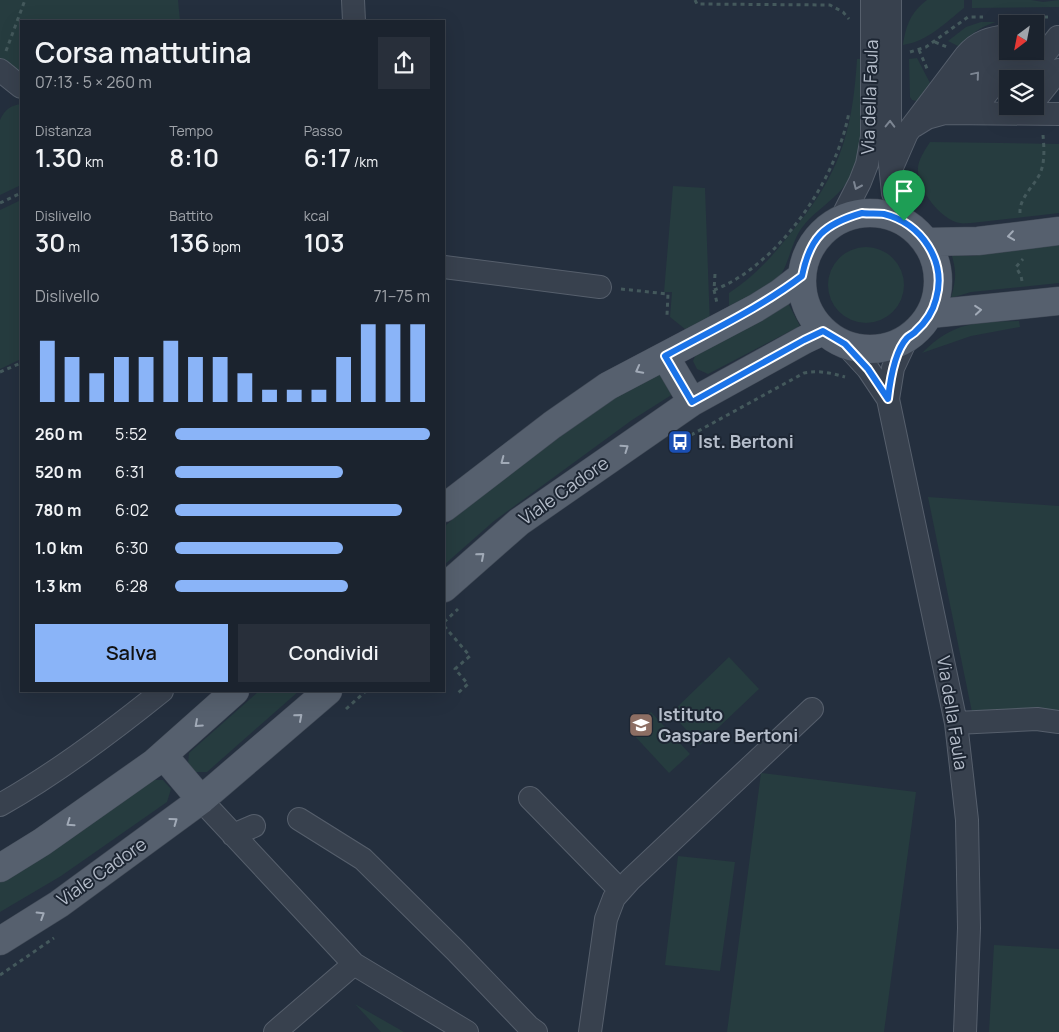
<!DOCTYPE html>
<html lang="it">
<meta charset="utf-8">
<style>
:root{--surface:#1b232e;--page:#282f3a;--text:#f1f3f6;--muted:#a0a4aa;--line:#39404a;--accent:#8ab4f8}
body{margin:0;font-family:Manrope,sans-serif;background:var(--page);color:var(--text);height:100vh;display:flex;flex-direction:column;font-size:19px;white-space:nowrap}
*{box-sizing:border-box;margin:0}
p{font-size:16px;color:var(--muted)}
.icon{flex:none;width:28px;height:28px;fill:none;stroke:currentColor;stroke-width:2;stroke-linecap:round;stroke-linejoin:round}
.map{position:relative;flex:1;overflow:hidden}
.panel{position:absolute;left:20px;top:20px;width:425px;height:672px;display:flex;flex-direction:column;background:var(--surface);border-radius:0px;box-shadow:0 5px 20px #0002,0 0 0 1px var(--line)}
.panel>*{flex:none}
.needle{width:32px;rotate:212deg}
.tools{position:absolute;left:999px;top:15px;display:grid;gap:10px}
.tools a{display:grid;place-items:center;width:45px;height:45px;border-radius:0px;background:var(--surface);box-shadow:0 5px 20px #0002,0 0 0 1px var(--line);font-size:25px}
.pin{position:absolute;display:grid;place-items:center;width:42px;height:42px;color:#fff;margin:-51px -21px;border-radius:50% 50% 50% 0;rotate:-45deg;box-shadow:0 0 5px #0007}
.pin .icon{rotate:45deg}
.round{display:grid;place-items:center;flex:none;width:52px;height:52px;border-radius:0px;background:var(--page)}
.overview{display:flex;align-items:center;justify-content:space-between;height:85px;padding:0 15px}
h1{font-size:28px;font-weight:600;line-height:38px}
.stats{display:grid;grid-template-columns:repeat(3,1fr);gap:8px;height:85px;padding:5px 15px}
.stats div{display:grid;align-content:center}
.stats b{font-size:25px;font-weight:600}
.stats small{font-size:14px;font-weight:400}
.stats p{font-size:14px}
.chart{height:140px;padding:10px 15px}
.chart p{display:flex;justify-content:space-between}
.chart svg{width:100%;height:90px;margin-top:5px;stroke:var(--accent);stroke-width:6}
.action{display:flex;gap:10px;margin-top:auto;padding:10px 15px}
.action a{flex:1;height:58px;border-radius:0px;background:var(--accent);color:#111;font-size:20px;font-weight:600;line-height:58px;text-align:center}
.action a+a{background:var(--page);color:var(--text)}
ul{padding:0 15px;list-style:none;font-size:16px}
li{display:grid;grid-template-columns:80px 60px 1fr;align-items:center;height:38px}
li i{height:12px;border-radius:6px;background:var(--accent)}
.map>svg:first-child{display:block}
.green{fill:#263c3f}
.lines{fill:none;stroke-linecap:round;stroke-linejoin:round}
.minor-casing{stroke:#565f6c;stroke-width:24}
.major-casing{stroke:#414a57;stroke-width:29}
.path{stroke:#44595c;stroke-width:3;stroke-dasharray:4 4;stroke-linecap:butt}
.minor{stroke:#38414e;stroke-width:22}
.major{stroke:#56606e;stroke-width:28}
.oneway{stroke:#7c8592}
.oneway2{stroke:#a1aab7}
.route-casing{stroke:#fff;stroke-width:10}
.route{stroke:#1a73e8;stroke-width:6}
.labels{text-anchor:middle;stroke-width:4;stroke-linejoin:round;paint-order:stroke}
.street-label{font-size:18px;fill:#b4bcc9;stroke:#1d2633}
.poi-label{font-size:18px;font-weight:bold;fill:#b4bcc9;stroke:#1d2633;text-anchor:start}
</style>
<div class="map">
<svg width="1059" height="1032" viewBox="0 0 1059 1032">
<rect width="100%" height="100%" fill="#242f3e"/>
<!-- green -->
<path class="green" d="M0,0h178l2,21h-159v54l-21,-16z
M927,0h37v8c-19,15 -36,33 -61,37 3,-20 8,-33 24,-45z
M972,0h59l12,2 16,-2v7l-87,1z
M981,22h15c-15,4 -27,13 -36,25l-12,-6 18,-14z
M917,58l13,25 -13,18 -5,-1 -2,-3 -1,-38z
M857,59h7c-2,36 3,103 -22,130 -13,15 -30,24 -41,40 -11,16 -12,38 -25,52 -8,9 -36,25 -47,33v-21c24,-16 39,-32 57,-54 52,-61 66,-101 71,-180z
M21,104v81l-21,10v-75c5,-11 10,-14 21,-16z
M930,142l129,2v69l-88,10c-3,0 -8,1 -11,0 -19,-3 -42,-33 -42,-52 -1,-10 7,-21 12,-29z
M673,186l32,2 5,138 -20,7 -20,-16 2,-25h-8z
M21,200v159l-21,10v-159z
M1059,243v40l-88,9 -20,6c5,-19 6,-26 0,-45l19,3z
M828 285a38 38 0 1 1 76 0a38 38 0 1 1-76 0Z
M788,303l12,23 -92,48 -11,-5 -4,-8 4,-9z
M1019,321l1,6 -49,9 -49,17c32,-32 55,-31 97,-32z
M660,371l13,23 -41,26 -138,101 -50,44v-38l31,-28 140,-103z
M928,497l131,9v209l-86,2z
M729,657l30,32 -59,56 -29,-32z
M259,691h40l-92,81h-12l-7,-8 1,-11z
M651,712l39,42 -21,19 -38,-41z
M761,773l155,19 -32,240h-157z
M152,780h11l8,9 -4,13 -106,74 -61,36v-33z
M678,856l57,6 -15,109 -55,-6z
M994,945l65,4v83h-70z
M355,1004l49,28h-23z"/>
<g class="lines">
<defs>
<path id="minor" d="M353,0l1,21
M890,0v164l3,29 10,28
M0,70l21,17
M1025,79l33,-42
M1035,100l24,-30
M945,113l63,-76
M971,113l50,-62
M914,126l13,-8 18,-5 114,1
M893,165l14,-32 59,-78c12,-14 24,-17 42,-19
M841,219l19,-37 7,-18 5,-27v-137
M444,267l156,20
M907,338l-14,30 -5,31 68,324 11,97 2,108 -4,104
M845,344l23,25 20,30
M956,723l81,-4 22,3
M530,798l90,92
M201,800l153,164 113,68
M0,805c57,-32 110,-72 162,-114
M299,819l64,40 93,92 73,76 7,5
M233,835l21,-9
M275,1032l79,-68
M590,1032l16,-113 8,-21 16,-18 182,-171"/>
<path id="major" d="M802 281a68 68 0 1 1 136 0a68 68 0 1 1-136 0Z
M926,242l52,-1 81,-10
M930,314l129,-13
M665,356l27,46
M444,508l108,-83 56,-39 148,-78 24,-15 22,-17
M444,588l75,-66 173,-120 112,-62 19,-9
M163,755l38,45
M0,868l42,-26 112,-79 81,-72
M0,941l59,-37 142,-104 127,-109"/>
</defs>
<!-- minor casing -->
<use href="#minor" class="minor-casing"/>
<!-- major casing -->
<use href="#major" class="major-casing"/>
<!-- path -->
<path class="path" d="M695,0l2,4 133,1 13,7 6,7
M1020,17h28
M935,42l12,5
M919,50l9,21
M6,51l19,-51
M910,52l16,-5 42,-30h15
M0,203l21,-10
M1020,213c-1,-16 16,-28 21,-42 4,-11 3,-24 2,-36
M715,274l-1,16 3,13
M1022,281l-1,-5 -5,-9 7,-8
M621,289l47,5 -1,21
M714,290c65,-25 123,-111 135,-178
M0,372l21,-9
M691,435l113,-62c15,-3 27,0 41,4
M444,622l14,-13
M444,626l26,30 -15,13 13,15 -10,9
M346,709l20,-18
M0,975l54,-37"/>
<!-- minor -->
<use href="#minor" class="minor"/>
<!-- major -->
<use href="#major" class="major"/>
</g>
<!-- one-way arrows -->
<defs><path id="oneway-chevron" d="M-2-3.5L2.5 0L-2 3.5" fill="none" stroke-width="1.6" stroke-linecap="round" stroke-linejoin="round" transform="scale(1.25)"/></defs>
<g class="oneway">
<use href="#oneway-chevron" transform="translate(976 75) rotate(-50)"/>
<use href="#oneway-chevron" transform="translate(890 124) rotate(-89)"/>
<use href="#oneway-chevron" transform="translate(857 186) rotate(114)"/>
</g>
<g class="oneway2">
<use href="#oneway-chevron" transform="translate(1011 236) rotate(172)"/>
<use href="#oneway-chevron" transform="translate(978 310) rotate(-5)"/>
<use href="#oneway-chevron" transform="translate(639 370) rotate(152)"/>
<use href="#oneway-chevron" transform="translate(625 448) rotate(-35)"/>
<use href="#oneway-chevron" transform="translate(504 461) rotate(143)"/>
<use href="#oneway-chevron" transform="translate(481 556) rotate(-41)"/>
<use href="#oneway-chevron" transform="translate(299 717) rotate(-41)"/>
<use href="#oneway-chevron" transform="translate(198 724) rotate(138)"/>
<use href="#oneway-chevron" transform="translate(174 821) rotate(-36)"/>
<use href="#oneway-chevron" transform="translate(70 823) rotate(145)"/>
<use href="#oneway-chevron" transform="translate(41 915) rotate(-32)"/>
</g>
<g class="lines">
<defs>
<path id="route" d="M862,213c7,1 15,0 22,1 37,9 63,47 52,85 -3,12 -10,23 -20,32 -2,3 -6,4 -9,7 -13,14 -17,43 -19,61l-20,-30 -23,-25 -22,-13 -19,9 -112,62 -27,-46c47,-26 95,-48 137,-80 8,-39 22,-52 60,-63z"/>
</defs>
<!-- route casing -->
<use href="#route" class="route-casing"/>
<!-- route -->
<use href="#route" class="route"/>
</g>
<!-- icons -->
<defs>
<symbol id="bus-square" viewBox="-11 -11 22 22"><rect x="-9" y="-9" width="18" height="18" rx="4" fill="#1a4fb4" stroke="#1d2633"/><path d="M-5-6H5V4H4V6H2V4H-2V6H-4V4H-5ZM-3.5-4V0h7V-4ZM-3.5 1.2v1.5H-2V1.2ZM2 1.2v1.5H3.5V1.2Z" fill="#fff"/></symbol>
<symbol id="school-square" viewBox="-11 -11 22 22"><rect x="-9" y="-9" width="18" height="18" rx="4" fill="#8d6e63" stroke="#1d2633"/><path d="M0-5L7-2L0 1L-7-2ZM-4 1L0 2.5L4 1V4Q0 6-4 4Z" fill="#fff"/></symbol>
</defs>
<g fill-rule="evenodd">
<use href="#bus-square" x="666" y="428" width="28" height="28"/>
<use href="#school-square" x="627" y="711" width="28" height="28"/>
</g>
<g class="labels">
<!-- street labels -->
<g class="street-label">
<text transform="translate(870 97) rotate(-88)" y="6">Via della Faula</text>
<text transform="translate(564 491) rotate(-35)" y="6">Viale Cadore</text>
<text transform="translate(952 713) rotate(81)" y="6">Via della Faula</text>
<text transform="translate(102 872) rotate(-35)" y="6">Viale Cadore</text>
</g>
<!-- poi labels -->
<g class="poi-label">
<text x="698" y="448">Ist. Bertoni</text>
<text x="658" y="721">Istituto<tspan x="658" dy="21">Gaspare Bertoni</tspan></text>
</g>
</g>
</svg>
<div class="tools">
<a><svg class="needle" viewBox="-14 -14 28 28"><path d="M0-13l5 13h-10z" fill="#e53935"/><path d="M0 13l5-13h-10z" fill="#a0a4aa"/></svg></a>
<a><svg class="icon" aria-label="layers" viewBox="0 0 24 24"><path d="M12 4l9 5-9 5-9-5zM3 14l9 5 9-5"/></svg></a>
</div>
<div class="pin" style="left:904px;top:221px;background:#1e9e55"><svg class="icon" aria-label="arrive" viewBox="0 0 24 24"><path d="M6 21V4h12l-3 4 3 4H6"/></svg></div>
<section class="panel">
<div class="overview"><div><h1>Corsa mattutina</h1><p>07:13 · 5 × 260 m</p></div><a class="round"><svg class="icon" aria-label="share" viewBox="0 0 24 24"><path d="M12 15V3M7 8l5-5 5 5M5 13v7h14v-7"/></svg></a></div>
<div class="stats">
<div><p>Distanza</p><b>1.30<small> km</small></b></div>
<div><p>Tempo</p><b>8:10</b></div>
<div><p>Passo</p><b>6:17<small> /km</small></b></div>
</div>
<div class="stats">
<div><p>Dislivello</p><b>30<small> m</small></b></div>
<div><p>Battito</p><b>136<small> bpm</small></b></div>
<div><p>kcal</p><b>103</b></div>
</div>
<div class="chart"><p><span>Dislivello</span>71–75 m</p>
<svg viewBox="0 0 160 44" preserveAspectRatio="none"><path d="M5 44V14M15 44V22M25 44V30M35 44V22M45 44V22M55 44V14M65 44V22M75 44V22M85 44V30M95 44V38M105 44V38M115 44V38M125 44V22M135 44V6M145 44V6M155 44V6"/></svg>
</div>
<ul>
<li><b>260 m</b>5:52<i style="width:100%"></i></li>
<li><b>520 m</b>6:31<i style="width:66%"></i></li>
<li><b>780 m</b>6:02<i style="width:89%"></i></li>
<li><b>1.0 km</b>6:30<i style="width:66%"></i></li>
<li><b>1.3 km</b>6:28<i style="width:68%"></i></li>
</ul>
<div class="action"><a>Salva</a><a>Condividi</a></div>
</section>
</div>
